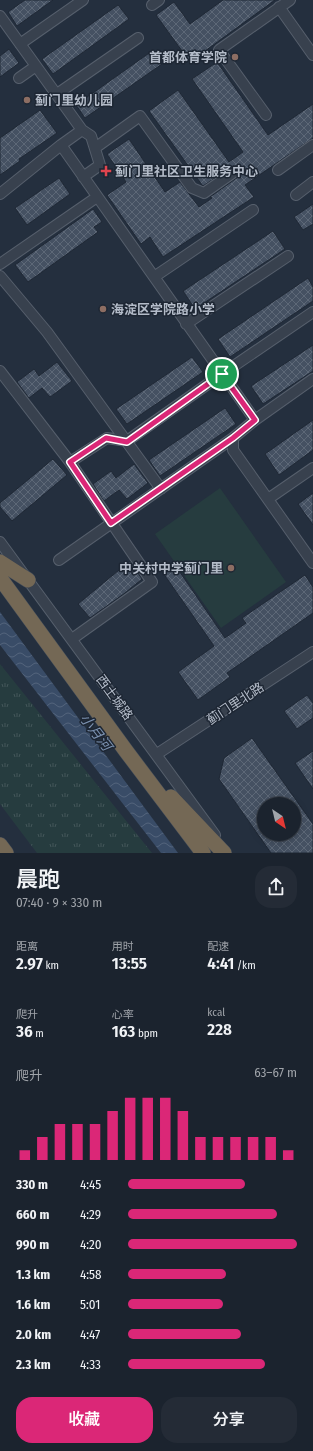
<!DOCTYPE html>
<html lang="zh">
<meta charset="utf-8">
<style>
:root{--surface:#1b232e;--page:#242b36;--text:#f1f3f6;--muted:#a0a4aa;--line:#39404a;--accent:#db2777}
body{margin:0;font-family:"Fira Sans Condensed","Noto Sans SC",sans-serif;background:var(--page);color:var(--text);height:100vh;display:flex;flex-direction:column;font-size:15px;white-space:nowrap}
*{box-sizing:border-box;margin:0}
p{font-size:13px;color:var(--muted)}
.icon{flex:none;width:22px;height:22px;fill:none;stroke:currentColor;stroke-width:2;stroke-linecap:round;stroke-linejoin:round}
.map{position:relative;height:853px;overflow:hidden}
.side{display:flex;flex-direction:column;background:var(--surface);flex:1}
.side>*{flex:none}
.needle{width:26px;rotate:145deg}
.controls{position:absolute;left:257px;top:797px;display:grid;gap:8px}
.controls a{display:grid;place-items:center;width:44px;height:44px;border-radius:50%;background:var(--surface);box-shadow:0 2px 10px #0003,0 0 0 1px var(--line);font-size:20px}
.pin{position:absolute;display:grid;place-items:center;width:34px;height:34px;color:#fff;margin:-17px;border:2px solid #fff;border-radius:50%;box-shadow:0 1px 4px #0007}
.round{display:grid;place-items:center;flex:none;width:42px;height:42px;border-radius:16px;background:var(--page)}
.overview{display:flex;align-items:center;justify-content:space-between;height:68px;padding:0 16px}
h1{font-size:22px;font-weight:600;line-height:30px}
.metrics{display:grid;grid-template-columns:repeat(3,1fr);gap:6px;height:68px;padding:4px 16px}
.metrics div{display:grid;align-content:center}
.metrics b{font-size:17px;font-weight:600}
.metrics small{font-size:11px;font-weight:400}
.metrics p{font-size:11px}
.chart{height:112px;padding:8px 16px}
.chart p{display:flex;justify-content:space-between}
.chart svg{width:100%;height:72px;margin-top:4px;stroke:var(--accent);stroke-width:6}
.cta{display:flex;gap:8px;margin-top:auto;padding:8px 16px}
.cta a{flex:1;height:46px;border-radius:16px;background:var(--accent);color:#fff;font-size:16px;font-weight:600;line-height:46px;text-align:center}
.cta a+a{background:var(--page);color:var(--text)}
ul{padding:0 16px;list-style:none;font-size:13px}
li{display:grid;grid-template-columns:64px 48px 1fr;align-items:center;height:30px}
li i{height:10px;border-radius:5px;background:var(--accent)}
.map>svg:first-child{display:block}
.grass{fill:url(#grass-tufts)}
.pitch{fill:#263c3f}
.water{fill:url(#water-waves)}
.building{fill:url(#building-cross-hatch);stroke:#1f2835;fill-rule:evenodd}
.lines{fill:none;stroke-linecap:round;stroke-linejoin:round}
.minor-casing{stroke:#565f6c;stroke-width:12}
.highway-casing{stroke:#434c59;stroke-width:16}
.minor{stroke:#38414e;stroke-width:10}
.highway{stroke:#746855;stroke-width:15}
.route-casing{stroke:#fff;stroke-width:8}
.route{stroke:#db2777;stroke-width:5}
.education-dot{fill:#8d6e63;stroke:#1d2633;stroke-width:1.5}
.health-dot{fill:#e0444e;stroke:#1d2633;stroke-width:1.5}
.labels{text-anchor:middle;stroke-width:3;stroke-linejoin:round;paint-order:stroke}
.poi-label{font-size:13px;font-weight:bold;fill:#b4bcc9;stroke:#1d2633;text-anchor:start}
.street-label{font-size:13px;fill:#b4bcc9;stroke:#1d2633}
.water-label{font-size:14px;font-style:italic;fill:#7c92b1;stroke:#1d2633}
</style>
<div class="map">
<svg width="313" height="853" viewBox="0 0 313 853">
<defs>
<pattern id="grass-tufts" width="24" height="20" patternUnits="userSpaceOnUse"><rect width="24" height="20" fill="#263c3f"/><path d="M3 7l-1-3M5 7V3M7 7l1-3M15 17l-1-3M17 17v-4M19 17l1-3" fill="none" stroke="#435659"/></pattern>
<pattern id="water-waves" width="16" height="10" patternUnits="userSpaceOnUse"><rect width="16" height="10" fill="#394c67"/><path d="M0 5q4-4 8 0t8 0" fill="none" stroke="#53647b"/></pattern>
<pattern id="building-cross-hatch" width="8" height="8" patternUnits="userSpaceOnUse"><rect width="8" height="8" fill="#455162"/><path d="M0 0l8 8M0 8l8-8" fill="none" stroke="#5d6877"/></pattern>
</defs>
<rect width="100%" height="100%" fill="#242f3e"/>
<!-- grass -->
<path class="grass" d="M0,664l152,189h-115l-37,-49z"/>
<!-- pitch -->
<path class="pitch" d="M220,488l66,94 -65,46 -66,-94z"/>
<!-- water -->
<path class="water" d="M0,612l178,241h-17l-161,-208z"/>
<!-- building -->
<path class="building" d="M25,0h28l-36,26 -9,-14z
M223,0h52l-85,62 -34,-47 18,-13 16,22z
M118,5l11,14 -76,55 -11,-15z
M9,49l10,14 -19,14v-21z
M152,51l10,13 -77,54 -9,-13z
M217,62l51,73 45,-31v34l-68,47 9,12 -91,60 -13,-20 -9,7 -34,-49 19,-13 -19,-28 22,-15 36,53 15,-10 19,25 13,-9 -2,-1 28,-20 2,-3v-5l-3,-3h-4l-30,20 -1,-1 -53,-74 29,-21 51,72 14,-10 -51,-73z
M40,110l17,23 -38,26 1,2 -20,14v-37z
M59,178l11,16 -43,31 -12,-17z
M313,204v20l-10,6 -9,-13z
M93,209l9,13 -8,5 4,5 -70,50 -13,-17z
M273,231l12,18 -90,60 -12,-18z
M308,278l5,9v14l-83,56 -12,-18z
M313,345v26l-50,33 -12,-18z
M192,357l11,15 -76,52 -11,-15z
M57,362l15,19 -22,16 -8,-9 -13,10 -12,-16 17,-13 5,7z
M225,408l11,16 -76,52 -11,-16z
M313,420v30l-34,25 -14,-21z
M53,459l14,16 -55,46 -12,-14v-4z
M134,464l14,19 -21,16 -8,-9 -15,11 -11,-17 18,-13 5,7z
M313,493v32l-15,-21z
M130,561l12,18 -17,14 -35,25 -12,-14z
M173,562l52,76 21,-15 -4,-5 63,-43 8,12v26l-86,60 3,4 -32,23 -20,-28 36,-26 -53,-76z
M307,695l6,8v15l-16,11 -13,-18z
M252,738l61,86v29h-42l-52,-74 5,-21zM264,804h30v30h-30z
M313,751v38l-18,-26z"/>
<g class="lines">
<defs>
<path id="minor" d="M152,5l7,-5
M279,7l34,48
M0,16l82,114 9,6 9,29 -17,12
M20,44l63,-44
M19,78l17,-12
M57,94l81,-56
M266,115l-47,-65 71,-50
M61,145l194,275
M95,148l45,-32 52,72 12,5 30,-21
M278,170l35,-25
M0,194l61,-49 21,-15
M296,195l17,-13
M0,264l97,-67
M0,276l47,56 114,157
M154,277l99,-67
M186,324l102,-68
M0,371l70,91 82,120 -80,57
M313,379l-58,41 -22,18v12l80,113
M70,462l37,-24 20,3 95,-67 91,-62
M268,499l45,-31
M0,542l215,293
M59,560l174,-122
M157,754l156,-102"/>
<path id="highway" d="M0,562l28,18
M0,578l126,173 77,102
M171,797l53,56
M0,845l6,8"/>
</defs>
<!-- minor casing -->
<use href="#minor" class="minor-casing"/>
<!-- highway casing -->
<use href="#highway" class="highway-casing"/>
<!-- minor -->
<use href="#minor" class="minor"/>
<!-- highway -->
<use href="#highway" class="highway"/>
</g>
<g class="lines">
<defs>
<path id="route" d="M222,374l33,46 -22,18 -122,85 -41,-61 36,-24 21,4z"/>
</defs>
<!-- route casing -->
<use href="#route" class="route-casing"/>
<!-- route -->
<use href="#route" class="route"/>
</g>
<!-- markers -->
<g class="education-dot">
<circle cx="235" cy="57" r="4"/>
<circle cx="27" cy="100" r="4"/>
<circle cx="103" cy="309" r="4"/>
<circle cx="231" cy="568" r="4"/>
</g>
<path class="health-dot" d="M104 165h4v4h4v4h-4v4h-4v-4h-4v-4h4z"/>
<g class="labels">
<!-- poi labels -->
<g class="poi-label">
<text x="227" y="62" text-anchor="end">首都体育学院</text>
<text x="35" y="105">蓟门里幼儿园</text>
<text x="115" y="176">蓟门里社区卫生服务中心</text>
<text x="111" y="314">海淀区学院路小学</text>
<text x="223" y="573" text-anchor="end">中关村中学蓟门里</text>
</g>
<!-- street labels -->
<g class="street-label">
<text transform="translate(115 697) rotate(54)" y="5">西土城路</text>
<text transform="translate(235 703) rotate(-33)" y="5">蓟门里北路</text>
</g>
<!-- water labels -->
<g class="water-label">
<text transform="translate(96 732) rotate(53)" y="5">小月河</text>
</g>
</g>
</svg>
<div class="controls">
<a><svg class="needle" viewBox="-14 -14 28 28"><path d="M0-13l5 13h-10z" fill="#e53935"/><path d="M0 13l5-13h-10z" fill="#a0a4aa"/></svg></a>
</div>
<div class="pin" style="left:222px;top:374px;background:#1e9e55"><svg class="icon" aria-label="arrive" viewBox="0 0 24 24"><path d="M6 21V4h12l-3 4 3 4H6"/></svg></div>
</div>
<section class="side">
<div class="overview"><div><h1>晨跑</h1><p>07:40 · 9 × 330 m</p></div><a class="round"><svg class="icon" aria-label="share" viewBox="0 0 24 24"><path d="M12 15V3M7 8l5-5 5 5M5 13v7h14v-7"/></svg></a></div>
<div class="metrics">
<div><p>距离</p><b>2.97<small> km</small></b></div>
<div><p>用时</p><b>13:55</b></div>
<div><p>配速</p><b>4:41<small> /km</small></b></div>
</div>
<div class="metrics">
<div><p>爬升</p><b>36<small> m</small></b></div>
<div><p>心率</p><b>163<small> bpm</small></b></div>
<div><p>kcal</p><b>228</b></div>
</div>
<div class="chart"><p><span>爬升</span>63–67 m</p>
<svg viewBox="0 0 160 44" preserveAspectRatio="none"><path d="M5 44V38M15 44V30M25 44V22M35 44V22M45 44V22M55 44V14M65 44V6M75 44V6M85 44V6M95 44V14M105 44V30M115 44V30M125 44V30M135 44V30M145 44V30M155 44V38"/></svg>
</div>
<ul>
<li><b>330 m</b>4:45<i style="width:69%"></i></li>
<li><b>660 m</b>4:29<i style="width:88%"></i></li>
<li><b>990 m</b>4:20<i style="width:100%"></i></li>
<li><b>1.3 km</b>4:58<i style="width:58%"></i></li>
<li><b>1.6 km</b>5:01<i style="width:56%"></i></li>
<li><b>2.0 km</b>4:47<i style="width:67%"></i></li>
<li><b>2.3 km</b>4:33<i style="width:81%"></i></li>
</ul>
<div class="cta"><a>收藏</a><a>分享</a></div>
</section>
